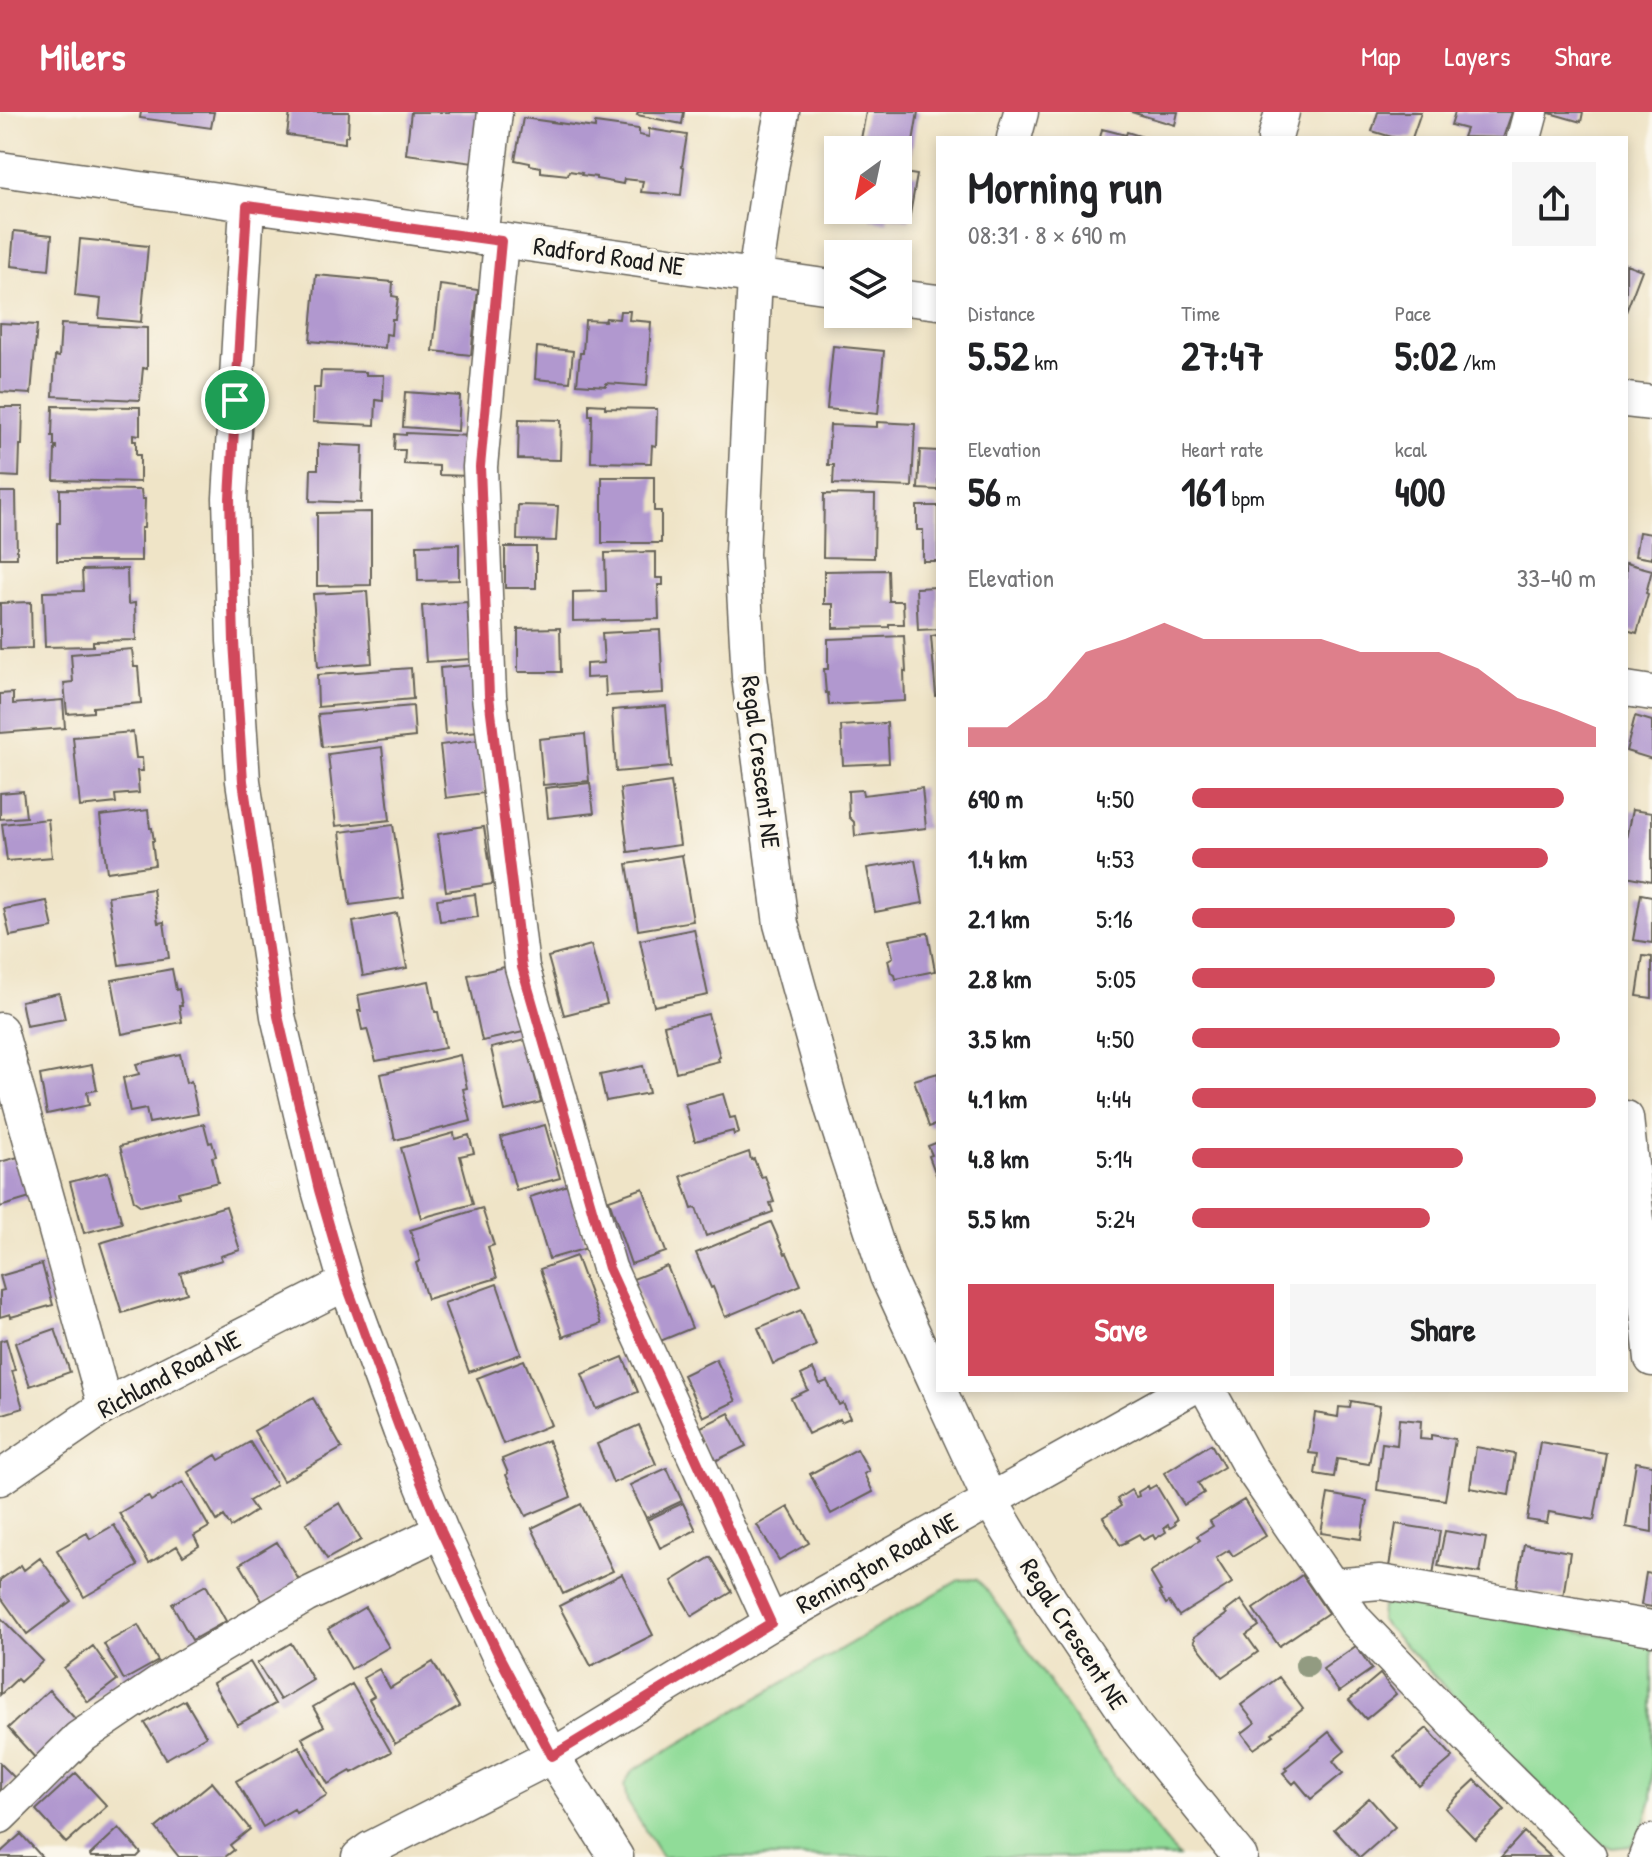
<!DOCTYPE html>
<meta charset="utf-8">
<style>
:root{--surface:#fff;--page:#f6f6f6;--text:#202124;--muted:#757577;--accent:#d1495b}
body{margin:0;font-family:"Patrick Hand",sans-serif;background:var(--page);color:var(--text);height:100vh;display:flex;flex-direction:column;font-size:30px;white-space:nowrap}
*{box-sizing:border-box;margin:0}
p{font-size:26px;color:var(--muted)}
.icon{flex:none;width:44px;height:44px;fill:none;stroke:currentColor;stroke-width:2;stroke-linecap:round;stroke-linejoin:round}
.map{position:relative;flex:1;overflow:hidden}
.panel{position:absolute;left:936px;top:24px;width:692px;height:1256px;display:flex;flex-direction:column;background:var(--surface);border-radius:0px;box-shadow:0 4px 12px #0003}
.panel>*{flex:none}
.needle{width:52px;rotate:213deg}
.fabs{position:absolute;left:824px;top:24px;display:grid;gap:16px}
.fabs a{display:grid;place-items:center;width:88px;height:88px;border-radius:0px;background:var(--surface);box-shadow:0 4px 12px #0003;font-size:40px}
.pin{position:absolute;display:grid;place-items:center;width:68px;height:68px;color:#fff;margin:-34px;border:4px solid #fff;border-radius:50%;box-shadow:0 2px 8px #0007}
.round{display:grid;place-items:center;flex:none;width:84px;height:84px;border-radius:0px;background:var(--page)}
.head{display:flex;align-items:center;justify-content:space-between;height:136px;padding:0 32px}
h1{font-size:44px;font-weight:700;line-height:60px}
.stats{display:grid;grid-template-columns:repeat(3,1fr);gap:12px;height:136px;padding:8px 32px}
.stats div{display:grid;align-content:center}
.stats b{font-size:40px;font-weight:700}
.stats small{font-size:22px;font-weight:400}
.stats p{font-size:22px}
.chart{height:224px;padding:16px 32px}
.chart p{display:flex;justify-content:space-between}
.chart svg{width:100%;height:144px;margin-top:8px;fill:var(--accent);opacity:.7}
.cta{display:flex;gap:16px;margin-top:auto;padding:16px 32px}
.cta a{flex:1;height:92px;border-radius:0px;background:var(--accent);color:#fff;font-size:32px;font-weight:700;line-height:92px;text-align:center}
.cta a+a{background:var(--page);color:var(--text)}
ul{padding:0 32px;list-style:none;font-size:26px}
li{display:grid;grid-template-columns:128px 96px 1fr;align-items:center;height:60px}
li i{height:20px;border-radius:10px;background:var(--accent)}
header{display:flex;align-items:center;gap:48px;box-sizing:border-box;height:112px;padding:0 40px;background:var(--accent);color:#fff}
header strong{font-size:38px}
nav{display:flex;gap:44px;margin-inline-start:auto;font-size:28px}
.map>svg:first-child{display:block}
.green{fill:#90dc98;stroke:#567c5a;stroke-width:2}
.building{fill:#b198cf}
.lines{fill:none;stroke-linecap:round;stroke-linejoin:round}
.minor-casing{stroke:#666258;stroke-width:37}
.minor{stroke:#fff;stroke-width:34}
.tree{fill:#929b81}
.route-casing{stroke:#fff;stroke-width:16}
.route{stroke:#d1495b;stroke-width:10}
.labels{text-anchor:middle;stroke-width:8;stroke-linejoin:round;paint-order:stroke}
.street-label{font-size:26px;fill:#1c1c1c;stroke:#fbf7ec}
</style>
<header>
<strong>Milers</strong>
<nav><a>Map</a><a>Layers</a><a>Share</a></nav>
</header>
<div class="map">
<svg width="1652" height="1745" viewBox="0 0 1652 1745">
<rect width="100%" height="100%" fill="#fbf7ec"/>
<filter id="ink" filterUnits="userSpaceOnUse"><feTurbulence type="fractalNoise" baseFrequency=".0125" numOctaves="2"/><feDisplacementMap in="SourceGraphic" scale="16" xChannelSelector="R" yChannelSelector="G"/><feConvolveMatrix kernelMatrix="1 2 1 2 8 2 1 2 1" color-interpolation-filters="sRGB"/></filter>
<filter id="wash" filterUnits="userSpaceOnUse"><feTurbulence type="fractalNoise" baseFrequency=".006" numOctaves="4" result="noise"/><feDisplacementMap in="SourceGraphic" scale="32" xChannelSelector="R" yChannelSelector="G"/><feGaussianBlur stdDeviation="1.8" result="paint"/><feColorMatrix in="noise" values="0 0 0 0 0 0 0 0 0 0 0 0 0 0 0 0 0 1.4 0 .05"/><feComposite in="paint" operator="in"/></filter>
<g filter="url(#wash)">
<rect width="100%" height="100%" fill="#efe4c7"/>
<!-- green -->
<path class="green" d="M976,1467c24,22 44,62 64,90 44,65 88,128 139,188h-517l-35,-56 -3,-16 8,-14 327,-191z
M1391,1489l261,42v155l-10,34 -11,14 -19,2 -19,-8 -213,-220 1,-12z"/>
<g id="blocks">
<!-- building -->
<path class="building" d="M141,0h73l-3,16 -71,-10z
M290,0h59l-1,23 -3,2v6l-58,-8z
M411,0h69l-7,51 -67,-9z
M638,0h46l-2,12 -45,-9z
M866,0h52l-9,54 -11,-2v-14h-39z
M1131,0h47l-3,13z
M1378,0h43l-9,26h-17l-23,-7z
M1455,0h57l-9,26 -40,-1 3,-8 -15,-4z
M1546,0h37l-2,10z
M523,6l72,10v-5l44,6v6l10,2v-8l38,6 -5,31 2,1 -3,28 -40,-3 2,-11 -19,-2 -1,5 -27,-5v-2l-15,-2 1,-2 -13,-2 -1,4 -27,-3v-5l-11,-2v-2l-15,-3z
M1102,17l24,6 1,-3 19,6h-46z
M898,60l19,3 -8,45 -21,-4 -1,7 -17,-4 1,-6 -9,-1v-2h36z
M14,119l38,4 -3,35 -38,-4z
M80,127l68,7 -7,76 -42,-4 2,-19 -26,-3z
M1626,152l16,6 -16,42z
M316,163l77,7 -1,14 6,1 -3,22h-3l-1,16 -5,-1 -1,14 -75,-7z
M440,173l38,5 -7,65 -38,-4z
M620,199h10l-1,9 22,2 -4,64 -41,-3v3l-29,-2 3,-31h3l2,-33 20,1 1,-3 13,1z
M0,211l37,2 -6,69 -31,-2z
M61,212l86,4v41l-4,-1 -3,32 -87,-4 2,-40 4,1z
M833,234l51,5 -6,63 -51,-5z
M537,235l36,4 -3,31 -35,-3z
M321,259l45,1v3h18l-1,26 -7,-1 -1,25 -62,-3 1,-34h6z
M405,280l55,4 -2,35 -55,-4z
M589,292l16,1v3l52,1 -1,37 -4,-1 -1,18 -60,-1 1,-47h-3z
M53,294l87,1v28l-7,-1v7h3v14h4v27l-86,-2 1,-31h2v-3h-3v-10h-2z
M0,295h23l-1,38h-2l-1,32 -19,-1z
M519,307l42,1 -1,40 -42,-1z
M877,310l38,2 -3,63 -79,-3 1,-19h-6l2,-40 47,2z
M406,321l66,3 -2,40 -31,-1v-9l-35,-2 1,-14h-11l1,-16 11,1z
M318,332l45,2 -2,57 -51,-2 1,-32h7z
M920,338l18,1v39l-20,-1z
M602,365h52v34h7v32h-59z
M60,377l81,1 1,9h3l-1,29h-3v33h-84v-38h3z
M0,380h16l1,66h-17z
M824,382l51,1 -1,63 -51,-1z
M518,393l40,1 -2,35 -39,-1z
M917,394h21v55h-15v-31h-6z
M371,400v73l-54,1v-73z
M1639,420l13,2v25l-17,-3z
M459,432v36l-41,1 -1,-36z
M505,435h31v41h-31z
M656,440v26h7v7h-5l1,34 -86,2v-29l33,-1 -1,-38z
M1626,451l26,7 -6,23 2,1 -11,39 -11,-3z
M127,457l1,35 7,-1 1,37 -43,1v5l-48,1 -2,-55 40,-1 -1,-21z
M888,458l1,31h14l1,23h-15v3l-56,1v-24h-9v-33z
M938,475v42l-20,1 -2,-42z
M367,479l5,72 -54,4 -5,-73z
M31,490l1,46 -32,1v-46z
M467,490l4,57 -45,3 -4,-56z
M560,516l1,44h-43v-43z
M660,518l3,63 -57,3 -1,-19 -19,1v-14l18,-1 -2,-30z
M938,523v61h-2l-5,-60z
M904,524l2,36 -2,-1 1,30 -76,4 -1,-12h-2l-2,-24h4v-30z
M132,537l2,18h4l3,36 -48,4v5l-26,2 -3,-31 9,-1 -2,-28z
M476,553l4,66 -35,3 -5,-66z
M411,556l2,31 -95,8 -1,-32z
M13,581v11l50,-4 2,28 -65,5v-39z
M413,594l2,31 -93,10 -4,-33z
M666,594l5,61 -55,5 -4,-62z
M1635,604l17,5v38l-26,-8z
M887,611l2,40 -46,2 -2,-39z
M133,620l3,26h6l1,13h-6l2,22 -24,2 1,8 -36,4 -7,-70z
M585,622l4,47 -46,4 -4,-46z
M478,628l6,53 -38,5 -6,-53z
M382,635l8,73 -54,6 -8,-72z
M671,670l9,63 -52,7 -8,-63z
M590,671l4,30 -46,5 -3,-30z
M922,676l4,40 -71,8 -1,-14 -5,-5 -1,-26 14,-1 1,5z
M23,679l3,26 -26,2v-26z
M148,698l2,18h2l2,13h-2l3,24 -48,7 -7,-56z
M1632,698l20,3v68l-26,-5v-38z
M48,707l4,38 -45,4 -5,-37z
M393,713l11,73 -54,7 -10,-73z
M484,715l9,57 -47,7 -8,-57z
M682,743l11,66 -55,9 -11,-66z
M915,748l8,43 -48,9 -8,-44z
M153,777l5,34 6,-1 5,36 -50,7 -11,-69z
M475,782l3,23 -38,4 -3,-22z
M1641,782l11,2v47l-19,-3z
M47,789l6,27 -43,8 -6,-27z
M397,801l10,55 -44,8 -10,-54z
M694,817l14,66 -54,11 -14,-66z
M928,821l7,38 -39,8 -1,-4 -4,-2 -3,-13 5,-3 -4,-17z
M591,833l16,59 -43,11 -16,-58z
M1643,844l9,1v41l-15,-2z
M514,853l14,66 -46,10 -14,-66z
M172,857l4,21 3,-1 3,17h-3l3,16 -60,12 -10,-54z
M429,869l6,31h3l7,36 -69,13 -9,-32 -5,1 -4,-19h3l-3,-16z
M59,881l6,26 -39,7 -5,-25z
M708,902l12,43 -2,1 1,3 -43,11 -12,-47z
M526,928l15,62 -36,9 -14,-63z
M180,942l6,29 5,-2 7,33 -49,9 -3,-14 -16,3 -7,-34 16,-4 -3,-10z
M460,943l7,33 -4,1 8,32 -76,19 -14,-66z
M92,953l5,25 -10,2 2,13 -42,9 -7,-39z
M643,954l6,27 -43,8 -6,-26z
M938,961v51l-9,3 -15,-47z
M723,982l7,24 5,-1 4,16 -5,2 -1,-4 -38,10 -10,-37z
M204,1012l5,19 3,-1 4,14 -4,1 6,25 -40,10 1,5 -38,9 -7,-5 -14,-55z
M545,1013l15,53 -44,12 -15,-53z
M454,1021l1,6 14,-4 5,18 -14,3 13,48 -52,14 -20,-70z
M938,1030v38l-9,-24 3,-1 -4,-9z
M749,1040l2,8 3,-1 7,18 4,-1 9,26 -4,1 3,9 -67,24 -10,-28 -4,1 -11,-33z
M18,1045l12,41 -30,9v-45z
M108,1060l14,51 -38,10 -14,-51z
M568,1073l19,63 -38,11 -19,-62z
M643,1076l23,64 -35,12 -22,-64z
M226,1094l14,44 -20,6 2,4 -42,13 7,20 -65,20 -22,-70z
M482,1096l12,37 -6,2 9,31 -70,21 -11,-36 4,-2 -10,-31z
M771,1110l14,32 2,-1 14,32 -76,32 -12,-30 -2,1 -15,-35z
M576,1144l25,68 -38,13 -23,-68z
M42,1152l11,41 -42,12 -1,-3 -10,3v-26l4,-1 -4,-14z
M667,1154l25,62 -34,14 -25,-63z
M497,1172l24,70 -52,18 -25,-69z
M801,1198l15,36 -43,18 -15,-36z
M55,1217l15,43 -40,14 -15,-43z
M6,1227l9,31 -3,1 11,37 -23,7v-74z
M623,1245l15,35 -42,17 -14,-35z
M716,1247l20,42 -33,16 -20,-42z
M524,1248l27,65 -48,19 -26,-66z
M813,1257l7,15 7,-3 12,24 4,-2 7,15 -9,4 -1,-3 -32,15 -17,-36 17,-8 -7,-15z
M313,1286l29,50 -59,33 -29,-50z
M1351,1289l29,5 -11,58 -32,-5 -3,18 -19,-3 3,-20 -9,-1 6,-40 23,4 1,-10 11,1z
M729,1301l17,33 -35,17 -16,-33z
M1399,1307l22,2 -1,18 11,1v-5l24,4 -10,61 -68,-10 5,-47 15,2z
M639,1313l17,39 -43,19 -16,-39z
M548,1328l23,57 -45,19 -20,-41 2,-2 -6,-14z
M250,1330l26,43 -27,16 7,10 -25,16 -7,-11 -7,5 -29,-49 28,-17 3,5z
M1540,1330l66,11 -12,67 -45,-8 -2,11 -20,-3z
M1211,1332l13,23 -26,16 6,10 -20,12 -20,-32z
M1476,1335l39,7 -6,41 -39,-7z
M857,1337l12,22 -5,3 9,18 -42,22 -21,-40z
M1636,1350l16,3v67l-26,-5z
M667,1356l15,33 -36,17 -16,-33z
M183,1370l26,45 -15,9 5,10 -16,10 -6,-10 -28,17 -30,-50 29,-17 3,5z
M1156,1373l21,35 -3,2 1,3 -5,3 -2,-3 -4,3 2,4 -11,7 -2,-4 -10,5 -4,-6 -13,7 1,1 -7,3 -17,-28 18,-11 -4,-7 14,-9 5,7 3,-1 -1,-4 10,-6 1,3z
M1328,1382l39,7 -6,38 -40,-6z
M1244,1388l22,36 -33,20 -4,-6 -13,8 16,25 -53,33 -10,-14 -3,2 -7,-12 2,-1 -11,-19 50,-32 -3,-4 16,-10 -3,-5z
M340,1391l21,37 -34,19 -21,-36z
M683,1391l13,27 -36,18 -13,-28z
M581,1392l32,67 -50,23 -31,-66z
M788,1395l21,36 -30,17 -22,-35z
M1396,1412l44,7 -7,44 -44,-8z
M114,1413l24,41 -54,31 -27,-47 30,-17 3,6z
M1445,1419l41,7 -6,35 -42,-7z
M277,1430l23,40 -36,22 -24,-40z
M1524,1432l46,8 -7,45 -47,-8z
M711,1445l21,35 -40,24 -20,-35z
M40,1446l31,43 -44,33 -27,-38v-16l21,-15 3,5z
M1646,1461l6,1v33l-11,-2z
M622,1462l31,61 -62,31 -32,-60z
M1302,1463l26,38 -49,33 -26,-37z
M206,1473l20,36 -34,19 -20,-36z
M1241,1488l18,26 -13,9 12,17 -36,25 -28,-36 1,-1 -1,-3 33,-23 -2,-2z
M365,1495l24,40 -38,22 -23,-40z
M0,1505l43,44 -23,21 -3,-3 -17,16z
M138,1513l20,36 -34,19 -20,-36z
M291,1531l22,37 -33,20 -23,-37z
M93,1534l24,34 -29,22 -24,-34z
M1356,1534l16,23 -33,23 -16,-23z
M250,1550l25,42 -38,21 -24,-42z
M433,1550l26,45 -64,37 -26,-45 5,-3 -11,-18 16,-9 11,19z
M1380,1562l16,20 -30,25 -17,-19z
M1279,1565l24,32 -31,24 2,2 -20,14 -12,-16 13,-10 -14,-18z
M352,1572l39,68 -39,21 -1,-2 -23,13 -26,-46 22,-12 -11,-19z
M49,1578l30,33 -41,38 -30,-33z
M185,1588l21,36 -40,23 -21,-36z
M1427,1616l26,29 -34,29 -25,-30z
M1329,1620l16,19 -12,10 10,12 -32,26 -15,-18 -3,3 -10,-11 4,-3 -2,-2z
M299,1634l28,49 -31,18 -2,-4 -31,18 -27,-46z
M0,1651l15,15 -15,15z
M76,1661l31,33 -41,37 -30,-33z
M1475,1668l30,30 -30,29 -30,-31z
M212,1670l38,47 -20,16 4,5 -9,7h-46l-23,-29z
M1369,1686l26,29 -34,30h-2l-25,-28z
M119,1716l22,25 -4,4h-46l-1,-2z
M1524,1720l27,25h-50z
M21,1722l21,23h-42v-4z"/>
</g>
</g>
<g filter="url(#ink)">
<use href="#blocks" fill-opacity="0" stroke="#666258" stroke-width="2"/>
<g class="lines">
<defs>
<path id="minor" d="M782,0l-11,56 -16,108 -13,278 7,123 32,247 52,187 54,165 51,111
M1014,26l7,-26
M1275,26l7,-26
M1524,26l7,-26
M0,57l838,119
M247,94l-17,292 4,143 9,140 35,235 41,174 27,93 54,147 41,101 58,125 53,100 64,101
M480,126l15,-126
M501,129l-21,226 9,229 33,271 87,301 162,355
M898,185l40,5
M1626,288l26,3
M1626,577l26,4
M0,918l105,376
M1626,1006l26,241
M939,1278l51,110 60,100 86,128 104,129
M1208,1278l40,73 108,158 132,137 101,99
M0,1366l105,-72 241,-123
M1332,1474l48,-4 272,46
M0,1704l79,-78 96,-65 130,-77 136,-65
M359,1745l11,-8 182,-93 219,-133 416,-233
M1646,1745l6,-15"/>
</defs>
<!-- minor casing -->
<use href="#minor" class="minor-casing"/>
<!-- minor -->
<use href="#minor" class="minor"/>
</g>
<!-- trees -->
<circle class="tree" cx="1307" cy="1553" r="12"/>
</g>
<g class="lines" filter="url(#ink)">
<defs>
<path id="route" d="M247,94l254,35 -21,226 9,229 33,271 87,301 162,355 -219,133 -53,-100 -58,-125 -41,-101 -54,-147 -27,-93 -41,-174 -35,-235 -9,-140 -4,-143z"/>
</defs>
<!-- route casing -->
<use href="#route" class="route-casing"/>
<!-- route -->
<use href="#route" class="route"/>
</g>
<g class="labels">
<!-- street labels -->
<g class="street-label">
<text transform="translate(609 144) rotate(8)" y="9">Radford Road NE</text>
<text transform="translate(761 650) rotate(83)" y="9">Regal Crescent NE</text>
<text transform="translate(169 1262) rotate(-28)" y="9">Richland Road NE</text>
<text transform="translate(877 1451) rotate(-29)" y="9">Remington Road NE</text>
<text transform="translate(1074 1522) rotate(57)" y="9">Regal Crescent NE</text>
</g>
</g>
</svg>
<div class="fabs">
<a><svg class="needle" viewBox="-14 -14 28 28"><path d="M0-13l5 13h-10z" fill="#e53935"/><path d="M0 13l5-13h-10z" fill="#757577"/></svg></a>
<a><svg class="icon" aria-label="layers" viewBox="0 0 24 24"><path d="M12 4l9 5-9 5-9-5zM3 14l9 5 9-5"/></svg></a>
</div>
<div class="pin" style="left:235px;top:288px;background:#1e9e55"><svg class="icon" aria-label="arrive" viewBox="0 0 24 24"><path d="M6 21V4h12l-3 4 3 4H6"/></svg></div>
<section class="panel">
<div class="head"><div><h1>Morning run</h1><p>08:31 · 8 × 690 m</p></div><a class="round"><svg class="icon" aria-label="share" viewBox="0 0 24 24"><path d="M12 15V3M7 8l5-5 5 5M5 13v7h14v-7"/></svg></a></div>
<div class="stats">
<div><p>Distance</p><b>5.52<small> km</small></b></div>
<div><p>Time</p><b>27:47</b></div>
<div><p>Pace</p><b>5:02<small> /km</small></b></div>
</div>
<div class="stats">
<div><p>Elevation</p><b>56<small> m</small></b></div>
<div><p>Heart rate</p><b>161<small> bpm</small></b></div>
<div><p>kcal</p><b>400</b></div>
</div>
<div class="chart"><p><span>Elevation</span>33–40 m</p>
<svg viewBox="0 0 160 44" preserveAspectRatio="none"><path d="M0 44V38L10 38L20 29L30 15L40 11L50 6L60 11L70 11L80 11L90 11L100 15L110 15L120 15L130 20L140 29L150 33L160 38V44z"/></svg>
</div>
<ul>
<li><b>690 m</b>4:50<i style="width:92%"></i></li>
<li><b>1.4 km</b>4:53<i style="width:88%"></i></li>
<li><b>2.1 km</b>5:16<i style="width:65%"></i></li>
<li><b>2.8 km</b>5:05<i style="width:75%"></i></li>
<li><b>3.5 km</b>4:50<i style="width:91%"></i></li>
<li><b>4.1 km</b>4:44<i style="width:100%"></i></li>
<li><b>4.8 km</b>5:14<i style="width:67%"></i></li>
<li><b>5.5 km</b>5:24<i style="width:59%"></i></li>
</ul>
<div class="cta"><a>Save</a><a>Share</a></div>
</section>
</div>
